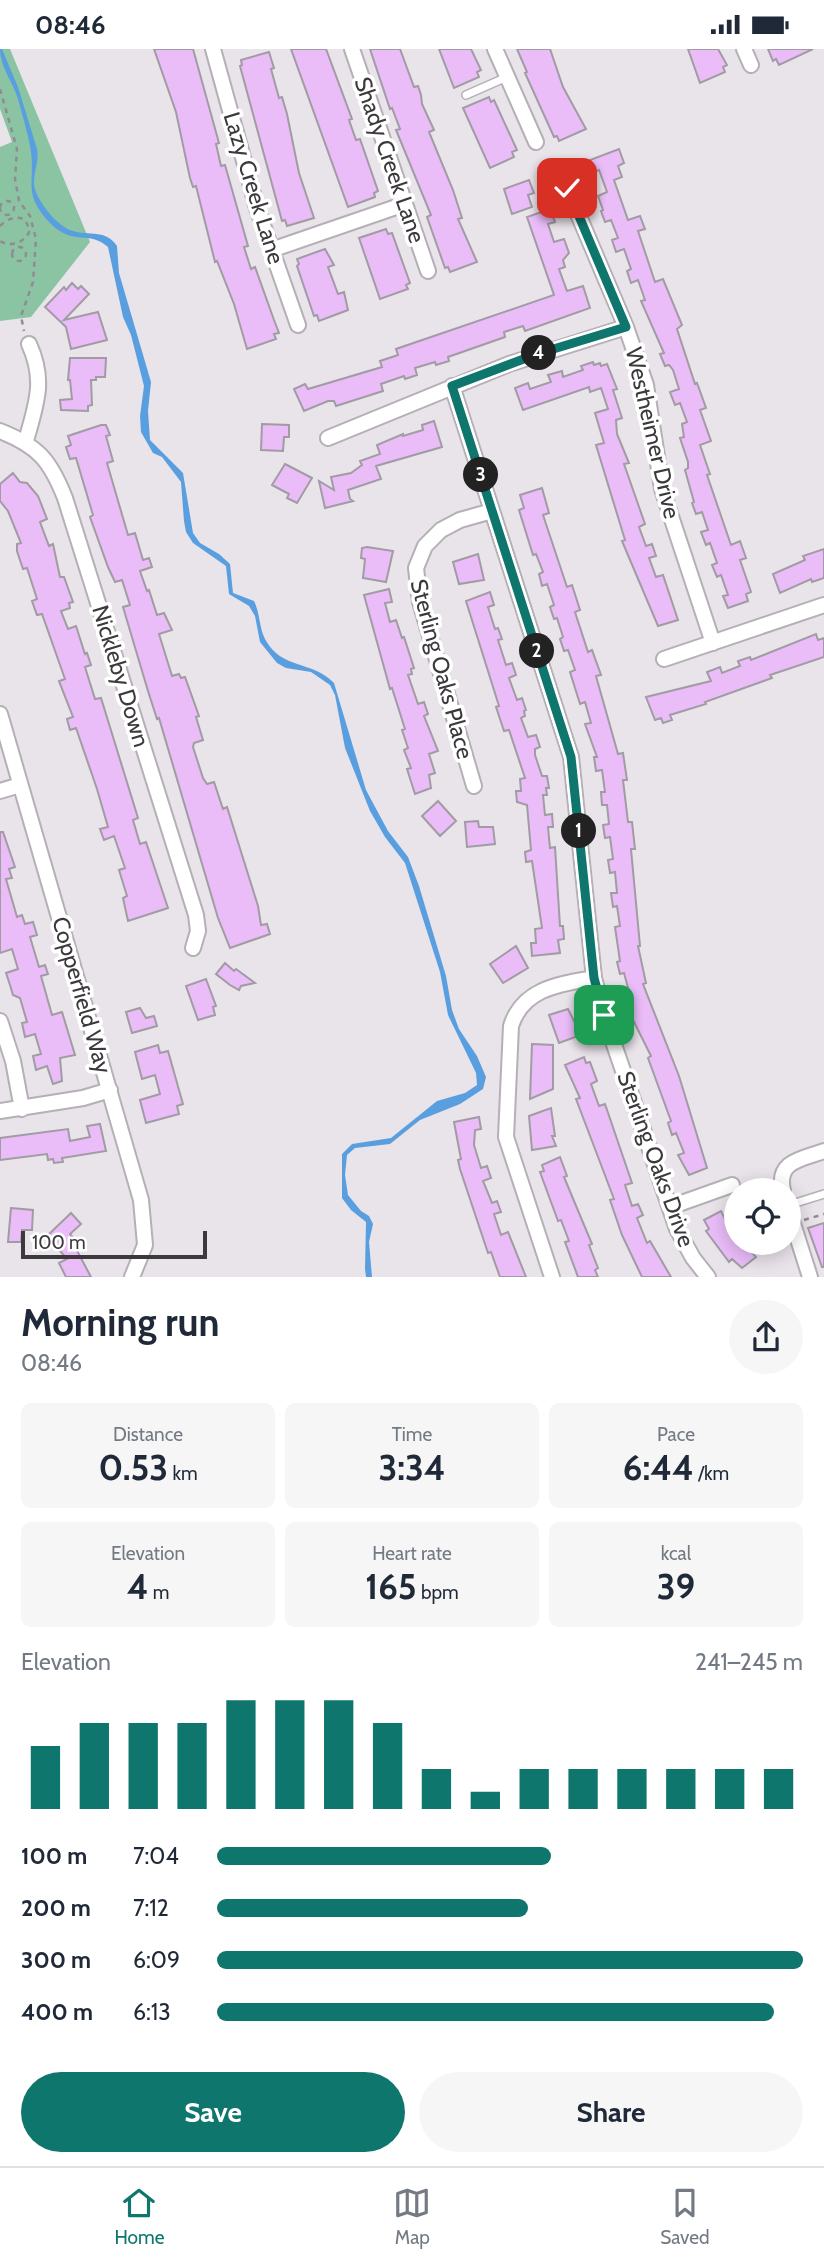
<!DOCTYPE html>
<meta charset="utf-8">
<style>
:root{--surface:#fff;--page:#f6f6f7;--text:#1f2937;--muted:#747a83;--line:#e0e1e3;--accent:#0f766e}
body{margin:0;font-family:Cabin,sans-serif;background:var(--page);color:var(--text);height:100vh;display:flex;flex-direction:column;font-size:26px;white-space:nowrap}
*{box-sizing:border-box;margin:0}
p{font-size:23px;color:var(--muted)}
.icon{flex:none;width:38px;height:38px;fill:none;stroke:currentColor;stroke-width:2;stroke-linecap:round;stroke-linejoin:round}
.map{position:relative;height:1228px;overflow:hidden}
.sheet{display:flex;flex-direction:column;background:var(--surface);flex:1}
.sheet>*{flex:none}
.buttons{position:absolute;left:724px;top:1129px;display:grid;gap:14px}
.buttons a{display:grid;place-items:center;width:77px;height:77px;border-radius:50%;background:var(--surface);box-shadow:0 4px 18px #0003;font-size:35px}
.scale{position:absolute;left:21px;bottom:18px;width:186px;box-sizing:border-box;padding-left:7px;border:4px solid #3b393c;border-top:0;font-size:19px;line-height:24px;white-space:nowrap;color:#3b393c;-webkit-text-stroke:5px #fff;paint-order:stroke}
.pin{position:absolute;display:grid;place-items:center;width:60px;height:60px;color:#fff;margin:-30px;border-radius:14px;box-shadow:0 4px 10px #0006}
.km{position:absolute;width:35px;height:35px;margin:-18px;border-radius:50%;background:#222;color:#fff;font-size:19px;line-height:35px;text-align:center}
.round{display:grid;place-items:center;flex:none;width:74px;height:74px;border-radius:37px;background:var(--page)}
.headline{display:flex;align-items:center;justify-content:space-between;height:119px;padding:0 21px}
h1{font-size:38px;font-weight:700;line-height:52px}
.figures{display:grid;grid-template-columns:repeat(3,1fr);gap:10px;height:119px;padding:7px 21px}
.figures div{display:grid;align-content:center;border-radius:10px;background:var(--page);text-align:center}
.figures b{font-size:35px;font-weight:700}
.figures small{font-size:19px;font-weight:400}
.figures p{font-size:19px}
.chart{height:196px;padding:14px 21px}
.chart p{display:flex;justify-content:space-between}
.chart svg{width:100%;height:126px;margin-top:7px;stroke:var(--accent);stroke-width:6}
.cta{display:flex;gap:14px;margin-top:auto;padding:14px 21px}
.cta a{flex:1;height:80px;border-radius:42px;background:var(--accent);color:#fff;font-size:28px;font-weight:700;line-height:80px;text-align:center}
.cta a+a{background:var(--page);color:var(--text)}
ul{padding:0 21px;list-style:none;font-size:23px}
li{display:grid;grid-template-columns:112px 84px 1fr;align-items:center;height:52px}
li i{height:18px;border-radius:9px;background:var(--accent)}
.status{display:flex;justify-content:space-between;align-items:center;height:49px;padding:0 35px;background:var(--surface);direction:ltr}
.status svg{height:19px;fill:currentColor}
.dock{display:flex;justify-content:space-around;align-items:center;height:98px;border-top:2px solid var(--line);background:var(--surface);font-size:19px;color:var(--muted)}
.dock a{display:grid;justify-items:center;gap:4px}
.dock .on{color:var(--accent)}
.map>svg:first-child{display:block}
.green{fill:#8ac4a3}
.water{fill:#599fe0}
.building{fill:#eabdf9;stroke:#a19ba3;stroke-width:2}
.lines{fill:none;stroke-linecap:round;stroke-linejoin:round}
.service-casing{stroke:#b5afb6;stroke-width:10}
.minor-casing{stroke:#b5afb6;stroke-width:18}
.path{stroke:#908c91;stroke-width:2.5;stroke-dasharray:5 5;stroke-linecap:butt}
.service{stroke:#fff;stroke-width:7}
.minor{stroke:#fff;stroke-width:14}
.route-casing{stroke:#fff;stroke-width:14}
.route{stroke:#0f766e;stroke-width:9}
.labels{text-anchor:middle;stroke-width:7;stroke-linejoin:round;paint-order:stroke}
.street-label{font-size:23px;fill:#3b393c;stroke:#fff}
</style>
<div class="status"><b>08:46</b><svg viewBox="0 0 49 12"><path d="M0 12V9h3v3zM5 12V6h3v6zM10 12V3h3v9zM15 12V0h3v12zM26 1h20v11H26zM47 4h2v5h-2z"/></svg></div>
<div class="map">
<svg width="824" height="1228" viewBox="0 0 824 1228">
<rect width="100%" height="100%" fill="#e9e3ea"/>
<!-- green -->
<path class="green" d="M0,0h10l80,193 -59,75 -31,4v-174l12,-5 -12,-33z"/>
<!-- water -->
<path class="water" d="M0,0h2l16,38 19,62c3,15 -7,30 -1,43 5,13 22,35 37,39 16,5 33,-2 44,15l2,27 32,109 -3,29 2,29 33,33 10,60 7,10 19,11 11,10 3,29 21,8c6,12 5,26 11,38 16,31 47,21 69,44l32,107 22,41 20,26 11,29 27,90 6,34 7,19 18,27 9,21 -3,12 -23,15 -40,16 -30,24 -35,4 -8,7 -2,20 3,20 13,16 8,5 4,8 -4,18 3,35h-6l-1,-8 1,-47 -15,-12 -9,-12v-44l10,-10 39,-6 46,-37 28,-8 12,-8 -1,-12 -28,-58 -8,-43 -35,-109 -20,-26 -15,-26 -25,-63 -10,-53 -5,-10 -19,-13 -25,-4 -9,-5 -17,-21 -5,-26 -6,-10 -20,-12 -3,-28 -33,-23 -7,-11 -2,-11 -3,-39 -19,-25 -9,-4 -12,-21 -1,-16 4,-30 -13,-51 -8,-18 -15,-70c-19,-17 -35,-1 -57,-23 -31,-32 -14,-42 -21,-78 -3,-16 -8,-32 -12,-47 -5,-17 -18,-32 -18,-50z"/>
<!-- building -->
<path class="building" d="M154,0h39l26,94 -3,1 5,22 4,-1 23,81 -4,1 7,22 4,-2 19,53 5,13 -5,1 2,5 -29,10 -13,-45 -17,-43 -2,1 -19,-76 -3,1 -3,-9 -14,-66z
M291,0h35l26,70 -3,1 7,20 4,-1 18,52 -4,2 1,4 -27,10z
M370,0h30l14,38 4,-1 3,9 1,9 12,26 -5,2 24,58 9,28 -4,1 19,43 -27,10 -2,-5 -3,1 -18,-51 4,-2 -30,-73 -5,-12 4,-1 -8,-21 -2,1z
M439,0h32l10,21 -4,2 2,5 -25,11z
M517,0h33l13,38 23,42 -27,12 -2,-5 -3,1 -29,-64 2,-1z
M688,0h30l9,16 -4,2 2,5 -25,11z
M768,0h45l-34,16 -3,-6 -3,2z
M269,3l5,16 -3,1 8,29 3,-1 5,17 12,59 15,45 -27,8 -2,-6 -3,1 -42,-155 2,-1 -1,-5z
M489,48l2,5 3,-2 23,50 -5,2 2,5 -24,11 -27,-60z
M619,100l5,14 -6,3 4,11 -8,3 14,40 12,-4 5,13 -7,2 17,51 8,-3 19,46 -5,4 18,55 2,-1 9,25 -6,2 11,31 -11,4 10,29 -3,1 24,70 9,-4 6,17 -6,2 11,32 -5,2 2,7 -20,7 -5,-12 5,-1 -7,-20 -4,2 -5,-12 5,-2 -7,-20 -4,2 -5,-13 7,-2 -6,-18 -6,2 -4,-11 2,-1 -9,-32 3,-2v-6l-8,-24 4,-1 -2,-13 5,-2 -7,-19 -5,2 -5,-13 9,-3 -6,-19 -4,-5 -4,1 -5,-12 4,-1 -23,-52 4,-1 -7,-20 -7,3 -4,-12 4,-2 -7,-20 -8,3 -4,-12 6,-2 -7,-18 -6,2 -4,-11 2,-1 -5,-14 9,-4 -8,-22 -4,2 -5,-12z
M529,131l5,13 -6,2 4,12 -20,7 -8,-25z
M550,160l5,13 -7,2 6,18 10,-3 5,14 -6,7 2,7 -6,2 8,22 16,-5 7,22 -65,23 -2,-5 -19,6 1,5 -57,20 1,4 -13,4 -1,-3 -20,6 2,7 -12,4 -1,-3 -23,8 2,7 -47,15 -2,-5h-6l-24,10 -10,-22 11,-5 3,5 74,-22 -2,-6 18,-6 -2,-6 158,-54 -27,-78z
M386,180l2,5 4,-1 18,50 -4,2 2,4 -28,10 -21,-61z
M325,200l9,16 -6,2 10,27 6,-2 4,18 -29,11 -2,-6 -3,1 -17,-50 2,-2 -2,-5z
M72,234l6,6 3,-3 8,8 -25,26 34,-8 9,28 -36,9 -5,-22 -21,-20 19,-20 2,3z
M70,309h36l-1,19h-9v3h-5l1,25 -4,1v5l-27,-1 -1,-10 12,-1 -2,-19h-2z
M593,313l1,3 6,-2 1,3 6,-2 10,25 -4,1 9,28 -6,2 1,14 12,29 -5,1 21,60 -6,3 7,19 6,-2 4,12 -7,2 7,19 7,-2 15,45 -20,6 -36,-85 3,-1 -29,-95 8,-2 -9,-30 13,-4 -7,-21 -11,4 -1,-5 -66,23 -8,-22 13,-5 2,6 21,-7 -3,-7 14,-4 1,6 20,-7 -2,-4z
M434,372l8,26 -66,19 5,13 -33,11 2,9 3,2 -28,7 -6,-27 15,9 -3,-13 20,-4 11,-8 -2,-4 20,-7 -3,-9 26,-11v2l20,-6 -1,-5z
M262,375l27,1v12h-5l-1,14 -22,-1z
M101,376h5l4,10 -4,1 7,25 -6,2 21,72 7,-2 8,27 6,-2 3,9 -12,4 7,20 2,-1 8,25 7,-2 8,17 -13,4 13,42 7,-2 2,4 4,-1 14,39 -3,1 7,23 -9,3 -1,4 10,31 4,6 7,-2 9,27 4,-2 31,99 3,19 6,-1 3,10 -40,14 -12,-30 -59,-200 -2,1 -9,-28 -25,-84 7,-2 -8,-25 -7,2 -7,-15 -18,-50 3,-2 -17,-57 -6,1 -4,-12 5,-2 -3,-9z
M285,415l27,14 -15,25 -10,-5 2,-4 -17,-9z
M13,424l7,9 7,1 11,13 9,23 -7,3 9,24 4,-2 7,33h4l9,25 -4,1 1,5 -9,3 7,18 8,-3 9,28 2,-1 4,12 -6,2 10,32 6,-1 37,120 -5,2 7,24 6,-2 22,66 -40,13 -5,-23 4,-2 -8,-26 6,-2 -11,-32 -10,4 -4,-11 8,-2 -11,-38 -21,-61 -6,2 -3,-11 6,-2 -14,-36 6,-2 -23,-65 -5,1 -5,-14 5,-2 -10,-31 -4,1 -6,-18v-7l4,-1 -13,-32 -8,-10v-17z
M542,439l7,25 -6,2 24,72 5,-2 8,25 -5,2 13,40 4,-2 9,25 -5,1 22,78 5,-1 4,27h-4l5,42h4l3,27h-4l9,97h-2l8,37 -3,1 36,92 28,92 -18,7 -11,-20 6,-2 -8,-20 -4,2 -4,-12 3,-2 -23,-63 3,-2 -24,-48 4,-1 1,-4 -8,-30 -4,1 -3,-12 3,-1 -5,-34 5,-1 -3,-20 -4,1 -2,-14h6l-2,-21 -5,1 -2,-13 5,-1 -3,-22 -5,1 -2,-13 6,-1 -2,-19h-5l-1,-13h4l-3,-22 -6,1 -2,-14h3l-12,-33 6,-1 -6,-21 -5,2 -10,-32 5,-2 -7,-20 -4,1 -4,-12 3,-2 -6,-19 -3,1 -4,-12 4,-2 -7,-21 -5,2 -3,-12 4,-2 -7,-18 -3,1 -14,-45 5,-2 -4,-13z
M367,498l26,4 -7,31 -23,-4 2,-19 -4,-1 1,-10z
M824,500v29l-12,4 -1,-3 -31,14 -7,-19 32,-14 -2,-4z
M478,505l6,26 -25,4 -6,-22z
M389,540l3,13 -7,1 5,19 6,-2 6,18 2,-1 10,31 -3,1 1,5 -4,1 10,29 6,-2 4,12 -4,2 14,35 -9,3 6,19 -6,2 2,13 -16,6 -8,-25 4,-1 -7,-18 4,-2 -6,-18 3,-1 -13,-41 -2,1 -26,-94z
M490,543l4,13 -6,2 7,22 3,-1 4,11 -4,1 8,25 6,-2 4,12 -7,3 8,22 5,-2 4,12 -2,1 1,5 -4,2 7,19 8,-2 4,12 -5,2v6l7,21h5l2,12h-3l1,7h-4l2,20 7,-1 1,13h-5l2,21 5,-1 5,79h3l1,13 -6,1 2,13 -28,3 -1,-13h5l-1,-14 7,-1 -10,-67 -6,1 -1,-10 6,-2 -4,-45 -10,-3 -1,-11h5l-1,-12 5,-1 -16,-48 -5,1 -8,-24 3,-1 -33,-105z
M816,585l2,6 6,-2v19l-54,18 2,3 -67,24 1,2 -36,11 2,5 -9,3 -2,-5 -6,2 -9,-23 65,-16 -4,-9 13,-5 2,6 18,-7 -2,-5 12,-4 1,3z
M438,752l18,20 -16,15 -18,-20z
M478,772l1,6h14l2,17 -28,3 -2,-25z
M0,783h3l12,35 -6,2 3,9 -6,1 11,38 5,-2 3,9 8,-2 4,13 -7,2 9,30 6,-2 3,9 -7,2 11,39 10,-3 13,43 -15,3 2,23 -9,3 -6,-18 -11,4 -3,-14 8,-2 -6,-20 -10,3 -3,-14 5,-1 -7,-24 -7,-3 -3,-10 -4,-12 12,-4 -6,-20 -12,4z
M516,897l12,22 -25,15 -13,-19z
M225,914l9,8 2,-2 19,14 -14,3 -2,4 -9,-5 -14,-11z
M206,930l10,27 -3,1 2,8 -17,5 -12,-34z
M140,959l6,10 8,-2 3,10 -25,7 -6,-21z
M568,960l13,26 -22,8 -10,-28z
M532,995l21,1v44l-23,10z
M158,996l2,8 8,-2 15,53 -6,2 2,8 -33,9 -6,-23 20,-6 -5,-19 -13,4 -7,-27z
M584,1008l2,6 4,-1 7,19 -6,3 8,22 6,-2 27,79 -7,2 7,21 6,-2 5,11 -6,3 10,25 3,-2 21,36h-29l-20,-42 -12,-35 4,-1 -38,-100 4,-1 -15,-33z
M551,1059l4,28h-3l4,10 -24,4 -3,-34z
M479,1068l2,12 -6,1 -1,15 7,23 6,-2 4,12 -8,3 9,22 5,-2 4,11 -7,2 7,21 7,-3 18,45h-26l-9,-25 -3,1 -28,-84 -2,-9 3,-1 -7,-37z
M100,1075l6,27 -44,7 1,4 -9,1 -1,-4 -5,1 -1,-6 -47,6v-22l68,-9 2,12 20,-4 -3,-11z
M560,1108l7,19 -3,1 28,67 -3,1 9,23 -3,2 3,7h-20l-13,-35 4,-1 -8,-21 -3,1 -18,-49 4,-1 -2,-6z
M11,1159l22,2 -1,20h-10l-1,12h-13z
M721,1162l16,32h7l12,14 -14,11 -10,-9 -3,3 -23,-31 3,-2 -5,-9z
M71,1164l10,11 -11,10 6,7 -3,2 18,34h-25l-7,-14 8,-4 -20,-23z
M824,1174v44h-2l-14,-39z"/>
<g class="lines">
<defs>
<path id="service" d="M466,46l41,-18
M789,1156l35,-11"/>
<path id="minor" d="M213,0l44,159 41,117
M352,0l76,222
M495,0l41,93
M744,0l7,16
M567,139l59,139 20,58 16,104 51,154
M271,201l134,-46
M452,337l119,371 23,221 10,37 73,214 16,29 15,19
M0,382c38,15 50,29 65,67l131,417 2,16 -5,17
M328,389l181,-74 117,-37
M26,392c10,-37 20,-60 3,-97
M664,610l160,-54
M0,665l141,486 4,45 -13,32
M474,737l-54,-184 -4,-34 9,-22 16,-16 19,-10 32,-9
M0,742l20,-6
M0,972l13,40 9,48
M0,1062l83,-13 27,-8
M783,1141c-7,-29 19,-31 41,-39
M670,1158l62,-22
M789,1162l21,66
M552,1228l-46,-140 5,-111c12,-38 49,-42 83,-48"/>
</defs>
<!-- service casing -->
<use href="#service" class="service-casing"/>
<!-- minor casing -->
<use href="#minor" class="minor-casing"/>
<!-- path -->
<path class="path" d="M0,40l17,60 -2,30 4,22 11,15 6,23 -3,43 -12,34 3,15
M0 159a7 7 0 1 1 14 0a7 7 0 1 1-14 0Z
M0,177c7,-7 16,-11 25,-6l5,10c-4,12 -19,18 -30,11
M12 205a7 7 0 1 1 14 0a7 7 0 1 1-14 0Z
M804,1171l20,-6"/>
<!-- service -->
<use href="#service" class="service"/>
<!-- minor -->
<use href="#minor" class="minor"/>
</g>
<g class="lines">
<defs>
<path id="route" d="M567,139l59,139 -89,27 -85,32 119,371 23,221 10,37"/>
</defs>
<!-- route casing -->
<use href="#route" class="route-casing"/>
<!-- route -->
<use href="#route" class="route"/>
</g>
<g class="labels">
<!-- street labels -->
<g class="street-label">
<text transform="translate(390 111) rotate(71)" y="8">Shady Creek Lane</text>
<text transform="translate(254 139) rotate(73)" y="8">Lazy Creek Lane</text>
<text transform="translate(653 384) rotate(77)" y="8">Westheimer Drive</text>
<text transform="translate(442 620) rotate(75)" y="8">Sterling Oaks Place</text>
<text transform="translate(121 627) rotate(73)" y="8">Nickleby Down</text>
<text transform="translate(82 946) rotate(74)" y="8">Copperfield Way</text>
<text transform="translate(656 1110) rotate(70)" y="8">Sterling Oaks Drive</text>
</g>
</g>
</svg>
<div class="buttons">
<a><svg class="icon" aria-label="locate" viewBox="0 0 24 24"><circle cx="12" cy="12" r="6"/><path d="M12 2v4M12 18v4M2 12h4M18 12h4"/></svg></a>
</div>
<div class="scale">100 m</div>
<div class="pin" style="left:604px;top:966px;background:#1e9e55"><svg class="icon" aria-label="arrive" viewBox="0 0 24 24"><path d="M6 21V4h12l-3 4 3 4H6"/></svg></div>
<div class="pin" style="left:567px;top:139px;background:#d93025"><svg class="icon" aria-label="check" viewBox="0 0 24 24"><path d="M5 12l5 5 9-10"/></svg></div>
<b class="km" style="left:579px;top:782px">1</b>
<b class="km" style="left:537px;top:602px">2</b>
<b class="km" style="left:481px;top:426px">3</b>
<b class="km" style="left:539px;top:304px">4</b>
</div>
<section class="sheet">
<div class="headline"><div><h1>Morning run</h1><p>08:46</p></div><a class="round"><svg class="icon" aria-label="share" viewBox="0 0 24 24"><path d="M12 15V3M7 8l5-5 5 5M5 13v7h14v-7"/></svg></a></div>
<div class="figures">
<div><p>Distance</p><b>0.53<small> km</small></b></div>
<div><p>Time</p><b>3:34</b></div>
<div><p>Pace</p><b>6:44<small> /km</small></b></div>
</div>
<div class="figures">
<div><p>Elevation</p><b>4<small> m</small></b></div>
<div><p>Heart rate</p><b>165<small> bpm</small></b></div>
<div><p>kcal</p><b>39</b></div>
</div>
<div class="chart"><p><span>Elevation</span>241–245 m</p>
<svg viewBox="0 0 160 44" preserveAspectRatio="none"><path d="M5 44V22M15 44V14M25 44V14M35 44V14M45 44V6M55 44V6M65 44V6M75 44V14M85 44V30M95 44V38M105 44V30M115 44V30M125 44V30M135 44V30M145 44V30M155 44V30"/></svg>
</div>
<ul>
<li><b>100 m</b>7:04<i style="width:57%"></i></li>
<li><b>200 m</b>7:12<i style="width:53%"></i></li>
<li><b>300 m</b>6:09<i style="width:100%"></i></li>
<li><b>400 m</b>6:13<i style="width:95%"></i></li>
</ul>
<div class="cta"><a>Save</a><a>Share</a></div>
</section>
<nav class="dock">
<a class="on"><svg class="icon" aria-label="home" viewBox="0 0 24 24"><path d="M3 11l9-7 9 7M6 9v11h12V9"/></svg>Home</a>
<a><svg class="icon" aria-label="map" viewBox="0 0 24 24"><path d="M3 6l6-2 6 2 6-2v14l-6 2-6-2-6 2zM9 4v14M15 6v14"/></svg>Map</a>
<a><svg class="icon" aria-label="saved" viewBox="0 0 24 24"><path d="M7 4h10v16l-5-4-5 4z"/></svg>Saved</a>
</nav>
